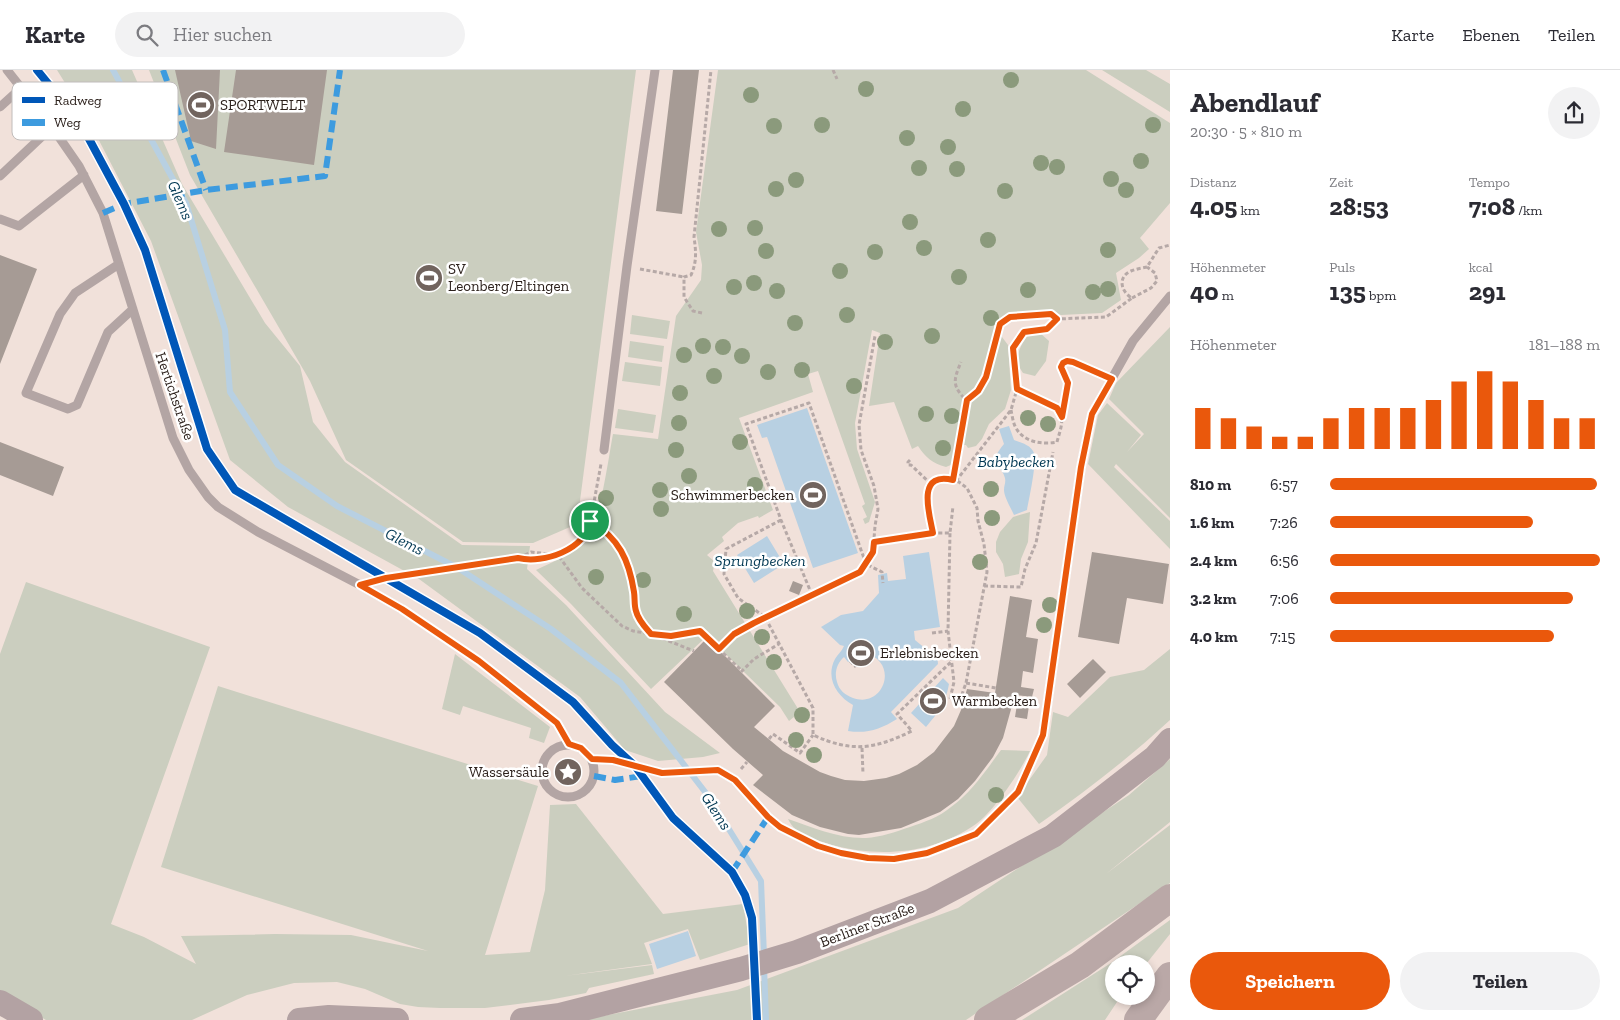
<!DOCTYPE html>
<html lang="de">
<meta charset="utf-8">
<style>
:root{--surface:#fff;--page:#f2f2f3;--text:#2b2b33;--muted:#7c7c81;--line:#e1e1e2;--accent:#ea580c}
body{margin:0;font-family:"Zilla Slab",serif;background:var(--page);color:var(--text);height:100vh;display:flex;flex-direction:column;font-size:19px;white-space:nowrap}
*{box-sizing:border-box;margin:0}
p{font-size:16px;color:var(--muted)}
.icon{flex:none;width:28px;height:28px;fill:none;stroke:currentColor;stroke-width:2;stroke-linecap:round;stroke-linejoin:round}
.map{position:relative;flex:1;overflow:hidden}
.panel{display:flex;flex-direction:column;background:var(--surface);width:450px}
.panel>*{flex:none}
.controls{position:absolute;left:1105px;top:885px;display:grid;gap:10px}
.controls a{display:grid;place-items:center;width:50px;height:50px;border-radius:50%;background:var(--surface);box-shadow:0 2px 8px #0003;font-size:25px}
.pin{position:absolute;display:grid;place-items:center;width:42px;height:42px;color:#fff;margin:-21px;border:2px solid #fff;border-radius:50%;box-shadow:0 1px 5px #0007}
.round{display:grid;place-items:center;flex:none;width:52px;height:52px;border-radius:26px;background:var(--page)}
.summary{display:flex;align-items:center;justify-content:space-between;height:85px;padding:0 20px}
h1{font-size:28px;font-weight:800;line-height:38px}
.figures{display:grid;grid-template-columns:repeat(3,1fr);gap:8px;height:85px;padding:5px 20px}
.figures div{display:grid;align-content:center}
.figures b{font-size:25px;font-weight:800}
.figures small{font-size:14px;font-weight:400}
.figures p{font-size:14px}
.chart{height:140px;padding:10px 20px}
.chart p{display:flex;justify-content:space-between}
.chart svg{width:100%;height:90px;margin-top:5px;stroke:var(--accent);stroke-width:6}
.primary-button{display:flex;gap:10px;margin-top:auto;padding:10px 20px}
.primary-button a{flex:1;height:58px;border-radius:30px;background:var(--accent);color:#fff;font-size:20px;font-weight:800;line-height:58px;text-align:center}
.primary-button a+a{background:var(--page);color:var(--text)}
ul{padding:0 20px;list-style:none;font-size:16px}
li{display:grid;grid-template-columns:80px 60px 1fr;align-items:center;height:38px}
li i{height:12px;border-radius:6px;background:var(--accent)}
header{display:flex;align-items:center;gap:30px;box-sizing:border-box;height:70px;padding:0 25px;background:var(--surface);border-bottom:1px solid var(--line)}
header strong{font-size:24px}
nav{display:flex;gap:28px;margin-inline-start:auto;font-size:18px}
.search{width:350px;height:45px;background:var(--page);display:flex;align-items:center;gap:12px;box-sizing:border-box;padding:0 18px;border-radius:28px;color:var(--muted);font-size:19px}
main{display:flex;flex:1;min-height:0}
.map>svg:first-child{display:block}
.green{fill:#cbcebf}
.water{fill:#b8d0e2;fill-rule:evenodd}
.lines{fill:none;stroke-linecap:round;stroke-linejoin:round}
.stream{stroke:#b8d0e2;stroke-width:6}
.building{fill:#a69b95}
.path{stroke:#b6a9a7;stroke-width:3;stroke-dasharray:4 2.5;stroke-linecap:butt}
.lane{stroke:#b3a5a4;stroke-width:9}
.secondary{stroke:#b3a2a3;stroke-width:24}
.highway{stroke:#baa8a7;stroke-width:28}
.quiet{stroke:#3d9bdf;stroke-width:6;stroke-dasharray:12 6;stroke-linecap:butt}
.cycleway-casing{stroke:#fff;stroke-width:11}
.cycleway{stroke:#0057b8;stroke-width:8}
.tree{fill:#8b9a7c}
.route-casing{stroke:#fff;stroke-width:10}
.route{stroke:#ea580c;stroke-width:6}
.labels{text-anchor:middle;stroke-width:5;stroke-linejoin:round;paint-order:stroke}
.poi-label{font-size:15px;fill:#2c211c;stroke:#fff;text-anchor:start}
.street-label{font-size:15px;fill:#2c211c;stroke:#fff}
.water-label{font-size:16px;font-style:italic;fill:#013752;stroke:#fff}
.key{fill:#fff;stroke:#c0bcbb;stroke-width:1}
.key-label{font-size:14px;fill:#2c211c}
</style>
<header>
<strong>Karte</strong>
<div class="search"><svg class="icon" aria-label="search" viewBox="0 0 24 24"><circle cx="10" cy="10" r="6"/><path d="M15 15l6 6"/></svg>Hier suchen</div>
<nav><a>Karte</a><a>Ebenen</a><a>Teilen</a></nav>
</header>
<main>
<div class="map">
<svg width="1170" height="950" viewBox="0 0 1170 950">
<rect width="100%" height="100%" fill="#f1e1da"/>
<!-- green -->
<path class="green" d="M57,0h75l50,114 83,139 35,43 13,56 32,40 117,83 68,1 -3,23 39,36 99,107 55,41 -17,4 -45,4 -33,-11 -45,-53 -161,-118 -131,-72 -58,-47 -79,-219 -61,-118z
M149,0h487l-59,454 -44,19 -70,-1 -117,-82 -36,-79 -120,-206z
M718,0h368l84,53v80l-30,35 9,11 -10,9 -23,15 5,27 -19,13 -41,2 -10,-3 -42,2 -16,11 15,20 3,45 -6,19 -16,15 -7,15 -6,7 -8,2 -2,-3h-8l-5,19 -7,3c-14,-4 -20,-9 -28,-21l-6,3 -18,-47 -25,4 11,-73 -8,-3 -17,93 2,26 18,53 -6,20 -4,2 -2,-5 4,-2 -5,-11 3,-2 -47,-133 -10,3 5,18 -74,26 34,92 -14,8 -1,-2 -20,7 -16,14 2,4 -17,14 8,7 -2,9 87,141 -11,9 -9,-14 -73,-71 -56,53 -80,-85 -35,-34c16,-8 37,-16 50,-29 13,-13 23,-86 27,-107l45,5 18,-123 25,-36 1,-15 -6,-33z
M1102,0h44l24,14v28z
M632,245l38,6 -3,18 -37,-5z
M1170,257v191l-54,-54 -2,3 56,54v28l-82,-85 10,-49 9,-12 34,32 -14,17 17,-18 -35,-35 7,-16z
M1029,263h11l9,8 -3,20 -11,15 -12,-3c-11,-15 -3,-26 6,-40z
M630,271l34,5 -2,16 -34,-5z
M625,292l37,5 -2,19 -38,-5z
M618,339l38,6 -3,18 -38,-5z
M1030,442l-2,30 -7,17 -2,15 -14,3 -2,-13 -7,-12v-10l4,-10 13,-15z
M26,512l184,65 -99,277 33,13 52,27 -15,-28 94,-2 76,1 77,16 -267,-84 57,-181 320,100 -53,169 45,-3 15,-62 5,-85 26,-1 87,110 80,-10 7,40 -50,16 -12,-31 -44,14 8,21 -88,12 88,-11 2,9 -65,14 -3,5 -37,7 -64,8h-45l-22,-1 -18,-3 -35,-15 -28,-7 -43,1 -47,12 -55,25h-146l-46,-27v-339z
M1170,579v71c-41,38 -85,72 -131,104l-22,-27 30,-42 6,-43 15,5 42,-40 34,-7z
M455,584l95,73 -6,16 -15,-5 2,-10 -68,-22 -3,9 -18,-6z
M1001,680l29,1c-10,21 -35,59 -54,73 -42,30 -96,34 -144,21 -16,-5 -37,-10 -44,-26 24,8 51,20 78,19 15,-1 29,-6 44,-11 15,-5 29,-10 41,-20 20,-14 36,-38 50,-57z
M1170,689v63l-64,52 64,-49v58l-204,137h-384l155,-30 221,-82 171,-113z
M1170,850v14l-24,30h-32v32h7l-16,24h-83l89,-57z"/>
<!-- water -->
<path class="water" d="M807,338l51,145 -45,15 -46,-131 -5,1 -5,-13z
M1009,356l5,14c8,3 17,5 20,13 3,10 -5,46 -7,57l-13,5c-3,-7 -10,-18 -10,-25 0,-5 2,-7 1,-12 -5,-17 -19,-12 -1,-34l-5,-15z
M767,466l17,28 -30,19 -17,-28z
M929,482l11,75 -26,4 1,9 17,14 5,-1 1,11 -47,48 6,7c-16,10 -30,15 -49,12l5,-26c-16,-9 -28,-27 -18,-46 3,-5 7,-8 9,-13l-4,-1 -19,-18 20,-12 22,-4 16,-18 -1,-18 9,-2 1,8 18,-2 -3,-23zM865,583c35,9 19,56 -12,45 -8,-3 -14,-8 -16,-16 -3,-9 0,-19 7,-25l4,5 4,-2 -1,-3 7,-3z
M943,608l6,6c-3,18 -11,29 -23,43l-15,-14z
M688,861l8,25 -39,13 -8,-25z"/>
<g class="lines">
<!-- stream -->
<path class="stream" d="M113,0l73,133 39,127 5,62 48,73 59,41 121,62 93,61 70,54 88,114 52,84 3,75
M764,896l2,54"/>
</g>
<!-- building -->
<path class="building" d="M175,0h45l-4,79 -25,-8z
M236,0h91l-13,95 -90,-13z
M673,0h26l-17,144 -26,-3z
M0,185l37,14 -37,95z
M0,372l64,25 -11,29 -53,-21z
M1092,482l77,12 -6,40 -36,-6 -8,46 -41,-7z
M793,511l10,4 -4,10 -10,-4z
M1010,526l22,4 -6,37 12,2 -5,34 -10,-2 -2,16 13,2 -2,8 -17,-2 -12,43 -10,19 -18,24 -17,18 -18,13 -39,16 -42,7 -11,-1 -28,-7 -28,-12 -39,-30 10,-10 -30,-26 -69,-67 43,-44 68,68 -21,21 29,24 37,21 11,4 14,4 19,1 22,-3 13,-4 18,-9 17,-13 20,-26 7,-16 6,-21 28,4z
M1093,589l13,13 -26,26 -13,-14z
M1018,628l12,1 -3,20 -12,-2z"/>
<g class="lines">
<!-- path -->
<path class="path" d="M37,0l44,54 43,80 21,46 62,199 28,41 245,143 93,69 39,43
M833,0l4,9
M640,199l44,8
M1132,228l19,-10 6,-7 -2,-8 -8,-6
M702,243l-9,-2 -9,-14v-20l7,-2c6,-13 5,-24 3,-38l17,-167
M967,331l11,-10 8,-14 14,-53 10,-7 11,-2 30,-1 6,5
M1011,340c1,5 2,12 4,16 7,16 27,19 42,16 3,-12 9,-24 0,-34l-40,-19
M1062,346l6,-33 -7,-16 2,-4c11,-5 27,6 37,11
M910,390l-2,2v3h3l20,19
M953,410l14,-79c-15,-15 -14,-20 -6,-39
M956,411l55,-71 6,-21 -4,-41 11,-16 23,-3 10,-10 49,-2 26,-19c-11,-6 -15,-21 -1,-27 5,-2 11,-3 16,-4l12,-19 11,-3
M781,450l-55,29 -2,25 14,24 27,19 48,91v27c40,18 61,14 99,-4l-15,-17 54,-52
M591,451c28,17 38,39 43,71 1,6 0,13 2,19 2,9 9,16 15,23l20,2 29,-5 42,40
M933,463l-6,-31v-11l4,-7 8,-4 8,-1 12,3 8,6 10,20 1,13 6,23 3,28 -21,111 -6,17 -10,-1 4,-17 -6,-51 2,-98
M874,472l59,-9h17l3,-27
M519,488l12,-6 27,3 20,-13 11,-13 12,-65
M387,508l131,-20 11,3 29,-6 24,33 40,38 11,5 18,3 43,17
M984,516l37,1 4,-18 11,-26 17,-91
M812,525l-31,-75 -35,-96 63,-21 57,161 16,8 1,11
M932,563l16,-2
M718,580l16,-16 126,-62 13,-20 2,-26 3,-17 -4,-23 -13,-36 -2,-25 16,-89
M850,591l6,6
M741,602l13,-13 25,-15
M966,613l30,5
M769,669l4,-5 27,19 13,-18
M862,678l1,26
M741,699l6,-7"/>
<!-- lane -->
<path class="lane" d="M7,0l45,57 27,39 24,47 70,225 16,32 19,27 10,10 40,25 102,53 42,24 49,33 28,19 78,62 12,21
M0,37l21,-19
M0,106l52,-49
M0,149l19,7 65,-51
M119,194l-44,29 -15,21 -34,79 42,16 9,-4 31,-73 25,-23
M604,380l23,-184 28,-196
M542 701a26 26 0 1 1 52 0a26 26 0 1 1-52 0Z
M592,689l21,1 49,13 56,-3 17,10 33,37 12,10 38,19 23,7 27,5 26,1 33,-6 49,-19 42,-42 25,-57 38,-268 11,-53 41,-73 37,-45"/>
<!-- secondary -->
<path class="secondary" d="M0,932l31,18
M299,950l30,-3 68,3
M522,950l38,-5 181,-46 56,-17 133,-51 123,-65 102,-79 15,-17"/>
<!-- highway -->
<path class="highway" d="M988,950l92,-55 90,-67
M1138,950l32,-44"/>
<!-- quiet -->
<path class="quiet" d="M163,0l43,120
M103,143l21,-9 82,-14 119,-14 15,-106
M594,706l21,4 27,-4
M732,802l36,-55"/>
<defs>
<path id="cycleway" d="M37,0l44,54 43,80 21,46 62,199 28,41 245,143 93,69 39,43 23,21 38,52 59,54 13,23 7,23 5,102"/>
</defs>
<!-- cycleway casing -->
<use href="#cycleway" class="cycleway-casing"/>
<!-- cycleway -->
<use href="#cycleway" class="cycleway"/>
</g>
<!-- trees -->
<g class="tree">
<circle cx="1011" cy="10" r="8"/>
<circle cx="866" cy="19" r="8"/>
<circle cx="751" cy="25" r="8"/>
<circle cx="963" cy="39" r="8"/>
<circle cx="822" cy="55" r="8"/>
<circle cx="1153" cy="55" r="8"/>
<circle cx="774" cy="56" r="8"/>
<circle cx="907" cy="68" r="8"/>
<circle cx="948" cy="77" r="8"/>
<circle cx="1141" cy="91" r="8"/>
<circle cx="1041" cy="93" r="8"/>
<circle cx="1057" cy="97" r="8"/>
<circle cx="919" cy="98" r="8"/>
<circle cx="957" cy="99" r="8"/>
<circle cx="1111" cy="109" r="8"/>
<circle cx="796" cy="110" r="8"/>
<circle cx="776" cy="119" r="8"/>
<circle cx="1126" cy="120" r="8"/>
<circle cx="1005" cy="121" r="8"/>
<circle cx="910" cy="152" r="8"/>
<circle cx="755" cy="158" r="8"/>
<circle cx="719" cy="159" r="8"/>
<circle cx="988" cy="170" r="8"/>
<circle cx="924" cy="178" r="8"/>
<circle cx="1108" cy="180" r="8"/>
<circle cx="766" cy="181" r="8"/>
<circle cx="875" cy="182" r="8"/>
<circle cx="840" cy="201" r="8"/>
<circle cx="959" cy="207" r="8"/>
<circle cx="754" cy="213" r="8"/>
<circle cx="734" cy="217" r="8"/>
<circle cx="1108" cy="219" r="8"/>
<circle cx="1028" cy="220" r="8"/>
<circle cx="777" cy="221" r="8"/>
<circle cx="1093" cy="222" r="8"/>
<circle cx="847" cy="245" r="8"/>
<circle cx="991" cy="248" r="8"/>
<circle cx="795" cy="253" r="8"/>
<circle cx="932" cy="266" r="8"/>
<circle cx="885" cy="272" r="8"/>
<circle cx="703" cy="276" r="8"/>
<circle cx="723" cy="277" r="8"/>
<circle cx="684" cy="285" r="8"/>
<circle cx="742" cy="286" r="8"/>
<circle cx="802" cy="300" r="8"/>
<circle cx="768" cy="302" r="8"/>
<circle cx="714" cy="306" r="8"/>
<circle cx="854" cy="316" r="8"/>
<circle cx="680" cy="323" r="8"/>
<circle cx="926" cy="344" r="8"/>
<circle cx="952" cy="346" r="8"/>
<circle cx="1028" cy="348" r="8"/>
<circle cx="679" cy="353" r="8"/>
<circle cx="1048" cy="354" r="8"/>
<circle cx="740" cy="372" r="8"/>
<circle cx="943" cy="378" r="8"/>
<circle cx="676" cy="380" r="8"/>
<circle cx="689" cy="406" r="8"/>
<circle cx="755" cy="415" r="8"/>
<circle cx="991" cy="419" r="8"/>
<circle cx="660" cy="420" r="8"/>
<circle cx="606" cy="428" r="8"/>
<circle cx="661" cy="439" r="8"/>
<circle cx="992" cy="448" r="8"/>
<circle cx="980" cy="492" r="8"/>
<circle cx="596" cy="507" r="8"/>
<circle cx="643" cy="510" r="8"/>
<circle cx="1050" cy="535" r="8"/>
<circle cx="747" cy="541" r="8"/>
<circle cx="684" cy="544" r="8"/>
<circle cx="1044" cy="555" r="8"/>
<circle cx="762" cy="567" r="8"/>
<circle cx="774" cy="592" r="8"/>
<circle cx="802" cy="645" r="8"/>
<circle cx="796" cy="670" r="8"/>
<circle cx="814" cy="685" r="8"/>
<circle cx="996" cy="725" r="8"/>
</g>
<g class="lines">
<defs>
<path id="route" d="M1051,244l6,5 -10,10 -23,3 -11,16 4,41 40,19 5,9 6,-34 -7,-16 2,-4 4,-2 6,1 39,17 -20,35 -11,53 -38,268 -25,57 -42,42 -49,19 -33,6 -26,-1 -27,-5 -23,-7 -38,-19 -12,-10 -33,-37 -17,-10 -56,3 -49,-13 -21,-1 -11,-11 -12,-4 -12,-21 -78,-62 -77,-52 -42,-24 26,-7 132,-20c26,6 67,-8 72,-37 29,17 39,39 44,71 1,6 0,13 2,19 2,9 9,16 15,23l20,2 29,-5 19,18 15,-15 20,-11 106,-51 13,-20 1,-10 59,-9c-4,-20 -17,-62 20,-53l14,-80 11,-9 8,-14 14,-53 10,-7z"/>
</defs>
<!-- route casing -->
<use href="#route" class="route-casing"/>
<!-- route -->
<use href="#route" class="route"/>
</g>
<!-- icons -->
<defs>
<symbol id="stadium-disc" viewBox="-11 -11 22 22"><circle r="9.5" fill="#71645e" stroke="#fff"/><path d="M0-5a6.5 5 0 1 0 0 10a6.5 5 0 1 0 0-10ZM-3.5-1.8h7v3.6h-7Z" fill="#fff"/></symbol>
<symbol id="sight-disc" viewBox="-11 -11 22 22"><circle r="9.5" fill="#71645e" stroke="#fff"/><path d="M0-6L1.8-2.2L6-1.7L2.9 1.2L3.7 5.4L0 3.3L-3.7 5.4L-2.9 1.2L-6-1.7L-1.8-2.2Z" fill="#fff"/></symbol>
</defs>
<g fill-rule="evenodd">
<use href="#stadium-disc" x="185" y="19" width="32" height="32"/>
<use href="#stadium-disc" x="413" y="192" width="32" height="32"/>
<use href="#stadium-disc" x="797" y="409" width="32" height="32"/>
<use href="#stadium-disc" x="845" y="567" width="32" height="32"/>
<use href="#stadium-disc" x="917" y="615" width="32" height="32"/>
<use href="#sight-disc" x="552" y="686" width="32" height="32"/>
</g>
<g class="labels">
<!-- poi labels -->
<g class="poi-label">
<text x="220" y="40">SPORTWELT</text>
<text x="448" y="204">SV<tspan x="448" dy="17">Leonberg/Eltingen</tspan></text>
<text x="794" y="430" text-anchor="end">Schwimmerbecken</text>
<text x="880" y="588">Erlebnisbecken</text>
<text x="952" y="636">Warmbecken</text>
<text x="549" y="707" text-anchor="end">Wassersäule</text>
</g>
<!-- street labels -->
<g class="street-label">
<text transform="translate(175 326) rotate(71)" y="5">Hertichstraße</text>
<text transform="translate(867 855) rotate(-21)" y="5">Berliner Straße</text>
</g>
<!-- water labels -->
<g class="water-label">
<text transform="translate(181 130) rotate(66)" y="6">Glems</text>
<text x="1016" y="397">Babybecken</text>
<text transform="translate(405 471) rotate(27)" y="6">Glems</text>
<text x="760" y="496">Sprungbecken</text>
<text transform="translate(717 741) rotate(57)" y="6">Glems</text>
</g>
</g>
<!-- legend -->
<rect x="12" y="12" width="166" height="58" rx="8" class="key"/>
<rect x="22" y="27" width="23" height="6" fill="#0057b8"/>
<rect x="22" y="49" width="23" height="7" fill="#3d9bdf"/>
<g class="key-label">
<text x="54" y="35">Radweg</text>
<text x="54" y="57">Weg</text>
</g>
</svg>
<div class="controls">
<a><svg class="icon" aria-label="locate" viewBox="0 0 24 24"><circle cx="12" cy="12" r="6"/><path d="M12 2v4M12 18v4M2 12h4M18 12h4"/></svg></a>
</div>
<div class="pin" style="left:590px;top:451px;background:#1e9e55"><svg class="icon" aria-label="arrive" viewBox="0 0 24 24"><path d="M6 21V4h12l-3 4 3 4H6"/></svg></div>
</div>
<section class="panel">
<div class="summary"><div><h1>Abendlauf</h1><p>20:30 · 5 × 810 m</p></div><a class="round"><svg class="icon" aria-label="share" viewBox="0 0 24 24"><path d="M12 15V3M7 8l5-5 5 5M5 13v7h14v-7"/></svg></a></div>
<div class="figures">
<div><p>Distanz</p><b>4.05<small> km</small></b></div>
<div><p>Zeit</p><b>28:53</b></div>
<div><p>Tempo</p><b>7:08<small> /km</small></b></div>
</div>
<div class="figures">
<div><p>Höhenmeter</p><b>40<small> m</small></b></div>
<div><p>Puls</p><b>135<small> bpm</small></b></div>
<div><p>kcal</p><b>291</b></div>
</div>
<div class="chart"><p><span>Höhenmeter</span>181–188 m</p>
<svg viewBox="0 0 160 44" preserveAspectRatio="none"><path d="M5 44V24M15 44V29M25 44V33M35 44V38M45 44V38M55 44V29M65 44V24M75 44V24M85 44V24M95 44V20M105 44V11M115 44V6M125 44V11M135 44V20M145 44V29M155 44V29"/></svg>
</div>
<ul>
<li><b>810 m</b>6:57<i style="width:99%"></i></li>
<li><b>1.6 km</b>7:26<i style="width:75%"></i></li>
<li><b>2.4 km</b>6:56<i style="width:100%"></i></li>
<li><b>3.2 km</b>7:06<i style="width:90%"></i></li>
<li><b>4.0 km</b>7:15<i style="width:83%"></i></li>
</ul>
<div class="primary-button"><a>Speichern</a><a>Teilen</a></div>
</section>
</main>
